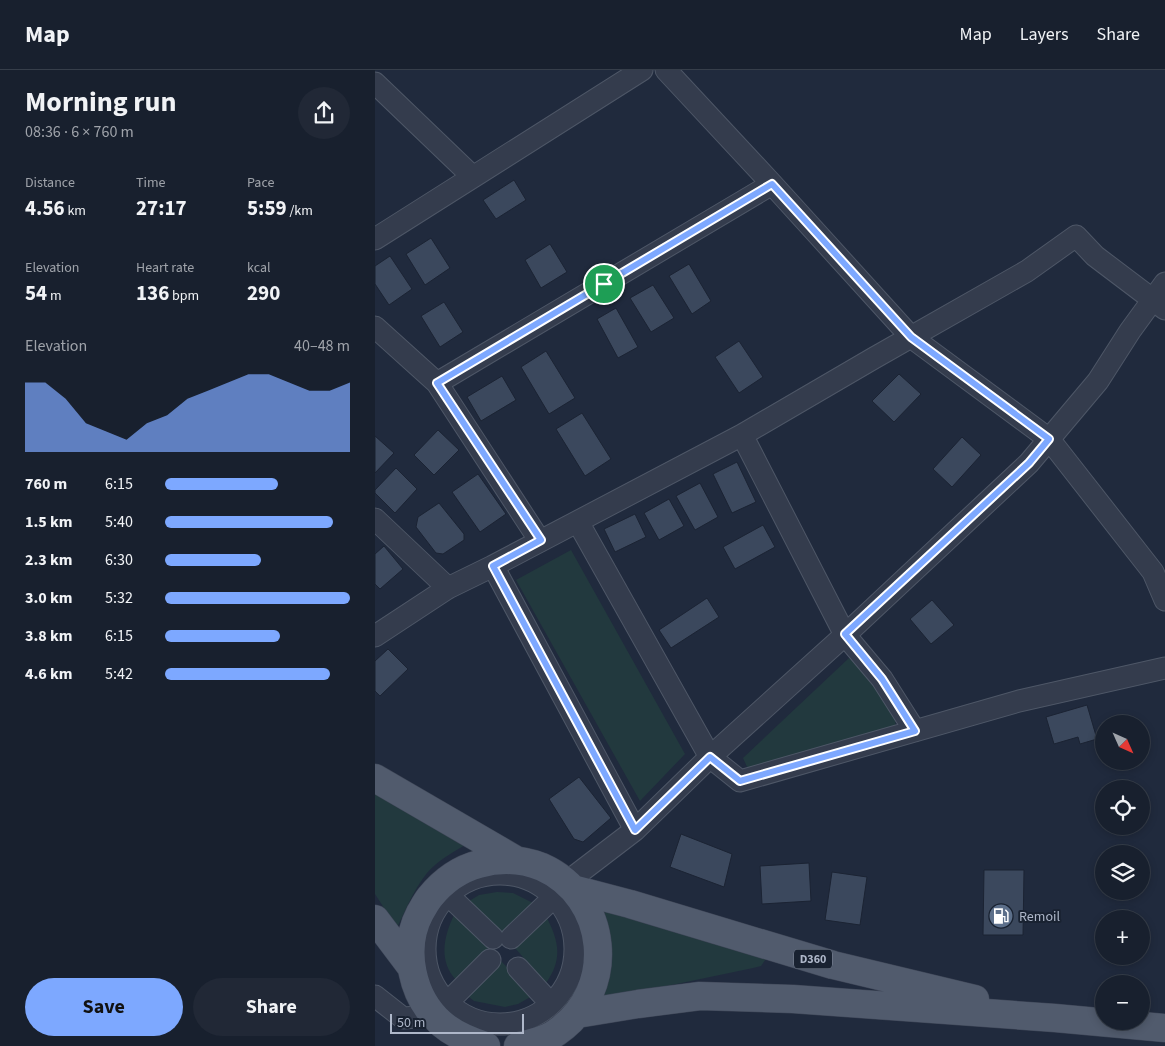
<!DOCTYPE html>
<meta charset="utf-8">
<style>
:root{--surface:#18202e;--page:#212836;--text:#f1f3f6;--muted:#9fa3aa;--line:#363e4a;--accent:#7da8ff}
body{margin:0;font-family:"Source Sans 3",sans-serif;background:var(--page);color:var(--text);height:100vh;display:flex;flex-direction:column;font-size:19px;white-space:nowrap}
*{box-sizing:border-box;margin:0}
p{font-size:16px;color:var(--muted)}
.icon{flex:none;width:28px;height:28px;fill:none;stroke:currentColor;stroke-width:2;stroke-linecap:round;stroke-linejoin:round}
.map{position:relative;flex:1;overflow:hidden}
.sheet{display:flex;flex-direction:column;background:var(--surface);width:375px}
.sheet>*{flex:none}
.needle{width:32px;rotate:135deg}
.fabs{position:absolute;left:720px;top:645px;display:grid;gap:10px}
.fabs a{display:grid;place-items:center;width:55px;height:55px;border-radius:50%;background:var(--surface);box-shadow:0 2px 8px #0003,0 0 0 1px var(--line);font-size:25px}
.scale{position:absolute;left:15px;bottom:12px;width:134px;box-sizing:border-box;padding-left:5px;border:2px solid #aeb7c9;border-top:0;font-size:14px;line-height:18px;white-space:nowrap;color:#aeb7c9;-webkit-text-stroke:4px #192231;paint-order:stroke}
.pin{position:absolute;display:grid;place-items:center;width:42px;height:42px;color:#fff;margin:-21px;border:2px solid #fff;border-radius:50%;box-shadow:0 1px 5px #0007}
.round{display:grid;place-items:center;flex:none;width:52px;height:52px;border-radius:26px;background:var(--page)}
.headline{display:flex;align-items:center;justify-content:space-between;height:85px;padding:0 25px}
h1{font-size:28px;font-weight:700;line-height:38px}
.metrics{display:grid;grid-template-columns:repeat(3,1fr);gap:8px;height:85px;padding:5px 25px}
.metrics div{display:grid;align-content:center}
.metrics b{font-size:21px;font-weight:700}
.metrics small{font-size:14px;font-weight:400}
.metrics p{font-size:14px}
.chart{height:140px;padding:10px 25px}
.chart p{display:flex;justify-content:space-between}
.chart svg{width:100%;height:90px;margin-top:5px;fill:var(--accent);opacity:.7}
.primary-button{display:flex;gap:10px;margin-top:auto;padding:10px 25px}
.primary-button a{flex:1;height:58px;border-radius:30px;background:var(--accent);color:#111;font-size:20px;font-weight:700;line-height:58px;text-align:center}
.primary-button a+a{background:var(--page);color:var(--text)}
ul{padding:0 25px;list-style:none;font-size:16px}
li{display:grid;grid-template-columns:80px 60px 1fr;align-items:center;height:38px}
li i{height:12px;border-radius:6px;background:var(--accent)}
header{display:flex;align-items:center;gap:30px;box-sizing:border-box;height:70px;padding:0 25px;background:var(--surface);border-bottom:1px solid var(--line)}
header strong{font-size:24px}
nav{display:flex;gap:28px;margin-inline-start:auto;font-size:18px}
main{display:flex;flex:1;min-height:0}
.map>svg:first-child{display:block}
.green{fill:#22393e}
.building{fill:#3b485d;stroke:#1b2333}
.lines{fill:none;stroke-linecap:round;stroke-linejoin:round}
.minor-casing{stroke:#4e5767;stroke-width:23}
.major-casing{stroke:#3d4556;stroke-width:29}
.minor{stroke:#343c4d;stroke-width:21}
.major{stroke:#515b6d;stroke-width:28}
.route-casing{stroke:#fff;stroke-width:10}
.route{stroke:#7da8ff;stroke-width:6}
.labels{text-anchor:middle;stroke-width:4;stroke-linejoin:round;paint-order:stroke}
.shield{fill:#192231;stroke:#818a9b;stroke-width:1}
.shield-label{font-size:12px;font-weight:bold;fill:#aeb7c9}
.poi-label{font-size:14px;fill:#aeb7c9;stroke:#192231;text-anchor:start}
</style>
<header>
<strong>Map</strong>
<nav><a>Map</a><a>Layers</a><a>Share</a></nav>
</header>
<main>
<section class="sheet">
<div class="headline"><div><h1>Morning run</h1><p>08:36 · 6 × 760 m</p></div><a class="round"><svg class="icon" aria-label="share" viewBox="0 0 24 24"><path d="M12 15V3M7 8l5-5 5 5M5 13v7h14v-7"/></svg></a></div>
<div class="metrics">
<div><p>Distance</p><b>4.56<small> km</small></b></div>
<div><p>Time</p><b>27:17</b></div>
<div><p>Pace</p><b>5:59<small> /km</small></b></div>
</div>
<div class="metrics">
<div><p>Elevation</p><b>54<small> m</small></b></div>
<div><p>Heart rate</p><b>136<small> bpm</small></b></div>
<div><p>kcal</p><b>290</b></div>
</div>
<div class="chart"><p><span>Elevation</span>40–48 m</p>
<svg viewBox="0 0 160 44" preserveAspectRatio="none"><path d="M0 44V10L10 10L20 18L30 30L40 34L50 38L60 30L70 26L80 18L90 14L100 10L110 6L120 6L130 10L140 14L150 14L160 10V44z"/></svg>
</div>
<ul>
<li><b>760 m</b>6:15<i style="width:61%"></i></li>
<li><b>1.5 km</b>5:40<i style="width:91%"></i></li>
<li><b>2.3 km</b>6:30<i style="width:52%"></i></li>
<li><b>3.0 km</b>5:32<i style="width:100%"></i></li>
<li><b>3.8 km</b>6:15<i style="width:62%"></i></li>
<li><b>4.6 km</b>5:42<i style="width:89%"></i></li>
</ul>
<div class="primary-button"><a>Save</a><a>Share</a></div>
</section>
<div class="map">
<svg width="790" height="976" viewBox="0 0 790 976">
<rect width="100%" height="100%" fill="#202a3d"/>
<!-- green -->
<path class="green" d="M196,480l114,204 -45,47 -124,-221z
M474,588l13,10 34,48 -1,11 -147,42 -5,-11z
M0,724l90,51c-13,8 -28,16 -38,28 -13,16 -21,36 -30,55l-22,-34z
M122,822l16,1 22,11 -32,30 -37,-31 13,-8z
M224,833l169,53 -7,10 -8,2 -153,32z
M79,845l34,33 -32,32c-18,-19 -12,-44 -2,-65z
M171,846c13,25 17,43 0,67l-31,-35z
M126,891l33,34 -16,9 -13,3 -31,-6 -9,-7z"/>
<!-- building -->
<path class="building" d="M139,110l12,20 -30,19 -13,-19z
M56,168l19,30 -25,17 -19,-31z
M175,174l17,28 -26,16 -16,-28z
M15,186l22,33 -23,16 -14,-21v-18z
M314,194l22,37 -19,13 -23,-38z
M278,215l21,33 -23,14 -21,-34z
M69,232l19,30 -23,15 -19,-31z
M241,238l22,39 -20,11 -21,-39z
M364,271l24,36 -24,16 -24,-36z
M171,281l29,47 -26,16 -28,-47z
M524,304l22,20 -27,28 -22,-21z
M127,306l14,24 -35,21 -14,-24z
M207,343l29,46 -26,17 -29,-47z
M63,360l21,20 -25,25 -20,-20z
M0,366l19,17 -19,20z
M587,367l19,18 -29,32 -19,-18z
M362,392l19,40 -24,11 -19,-39z
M21,398l21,21 -22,24 -20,-20v-3z
M103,404l28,40 -26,18 -28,-40z
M325,413l18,34 -23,13 -19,-34z
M294,429l15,27 -25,14 -15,-27z
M64,433l25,31v6l-21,14 -7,-1 -20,-26 2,-10z
M260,444l11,23 -31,15 -11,-23z
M388,455l12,22 -40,22 -12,-22z
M9,476l19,23 -23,20 -5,-5v-30z
M332,528l12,19 -48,31 -12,-18z
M557,530l22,25 -23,19 -21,-25z
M13,579l20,20 -28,27 -5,-5v-30z
M712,635l10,34 -17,5 -2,-7 -24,7 -8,-27z
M204,707l32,41 -28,24 -9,-3 -25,-40z
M306,764l51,20 -8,33 -54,-20z
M434,793l2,38 -49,3 -2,-38z
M609,800h40l-1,65h-40z
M457,802l35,5 -7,48 -35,-5z"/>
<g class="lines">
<defs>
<path id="minor" d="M291,0l106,114 139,153 138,102 104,133 12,28
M0,13l98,94
M0,169l267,-169
M0,257l62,56 103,158
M62,313l335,-199
M367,365l103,200 37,44 33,52
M0,449l73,69
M203,452l132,235 30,24 279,-80 146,-33
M118,496l142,264
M0,566l73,-48 45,-22 249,-131 132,-77 153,-87 49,-35 19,20 70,53
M50 879a75 75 0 1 1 150 0a75 75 0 1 1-150 0Z
M73,825l45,43
M136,868l43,-41 13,-15 68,-52 75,-73 135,-122 184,-172 69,-82 32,-50 35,-48
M143,898l33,36
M0,926l28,22 31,-2 56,-56"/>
<path id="major" d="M0,708l141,82
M198,819l57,15 203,61 142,34
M0,849l37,49
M202,944l61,-10 62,-8 93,3 262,19 110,10
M111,976c-16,-5 -31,-11 -44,-22 -30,-26 -41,-75 -22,-111 3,-5 6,-11 10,-16 13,-16 30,-28 49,-33 21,-6 43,-5 63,3 67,30 76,123 15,165 -11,8 -25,11 -39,14"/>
</defs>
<!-- minor casing -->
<use href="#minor" class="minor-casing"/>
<!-- major casing -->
<use href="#major" class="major-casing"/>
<!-- minor -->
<use href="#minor" class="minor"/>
<!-- major -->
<use href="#major" class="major"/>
</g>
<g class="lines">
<defs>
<path id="route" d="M397,114l139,153 138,102 -20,24 -184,171 37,45 33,52 -175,50 -30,-24 -75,73 -142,-264 48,-26 -104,-157z"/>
</defs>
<!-- route casing -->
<use href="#route" class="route-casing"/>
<!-- route -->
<use href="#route" class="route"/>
</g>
<!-- icons -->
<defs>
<symbol id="fuel-disc" viewBox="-11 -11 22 22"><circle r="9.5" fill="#5c6f8a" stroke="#192231"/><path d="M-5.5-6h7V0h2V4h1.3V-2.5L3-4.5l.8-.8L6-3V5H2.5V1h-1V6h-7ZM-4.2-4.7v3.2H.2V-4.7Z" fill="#fff"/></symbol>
</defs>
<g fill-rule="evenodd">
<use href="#fuel-disc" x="612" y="832" width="28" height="28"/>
</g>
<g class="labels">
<!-- shield labels -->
<rect class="shield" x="419" y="879.5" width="38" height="19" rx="4"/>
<g class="shield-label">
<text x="438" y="893">D360</text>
</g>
<!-- poi labels -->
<g class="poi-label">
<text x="644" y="851">Remoil</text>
</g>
</g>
</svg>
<div class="fabs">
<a><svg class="needle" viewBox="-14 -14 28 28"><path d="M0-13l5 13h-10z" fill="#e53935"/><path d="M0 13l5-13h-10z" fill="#9fa3aa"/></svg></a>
<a><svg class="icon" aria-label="locate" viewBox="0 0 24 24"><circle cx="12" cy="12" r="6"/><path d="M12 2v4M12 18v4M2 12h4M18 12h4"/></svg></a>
<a><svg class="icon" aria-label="layers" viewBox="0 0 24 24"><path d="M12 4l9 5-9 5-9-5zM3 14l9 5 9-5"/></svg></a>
<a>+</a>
<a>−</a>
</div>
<div class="scale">50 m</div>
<div class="pin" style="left:229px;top:214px;background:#1e9e55"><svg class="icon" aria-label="arrive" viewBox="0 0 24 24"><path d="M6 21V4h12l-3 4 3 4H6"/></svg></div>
</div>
</main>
